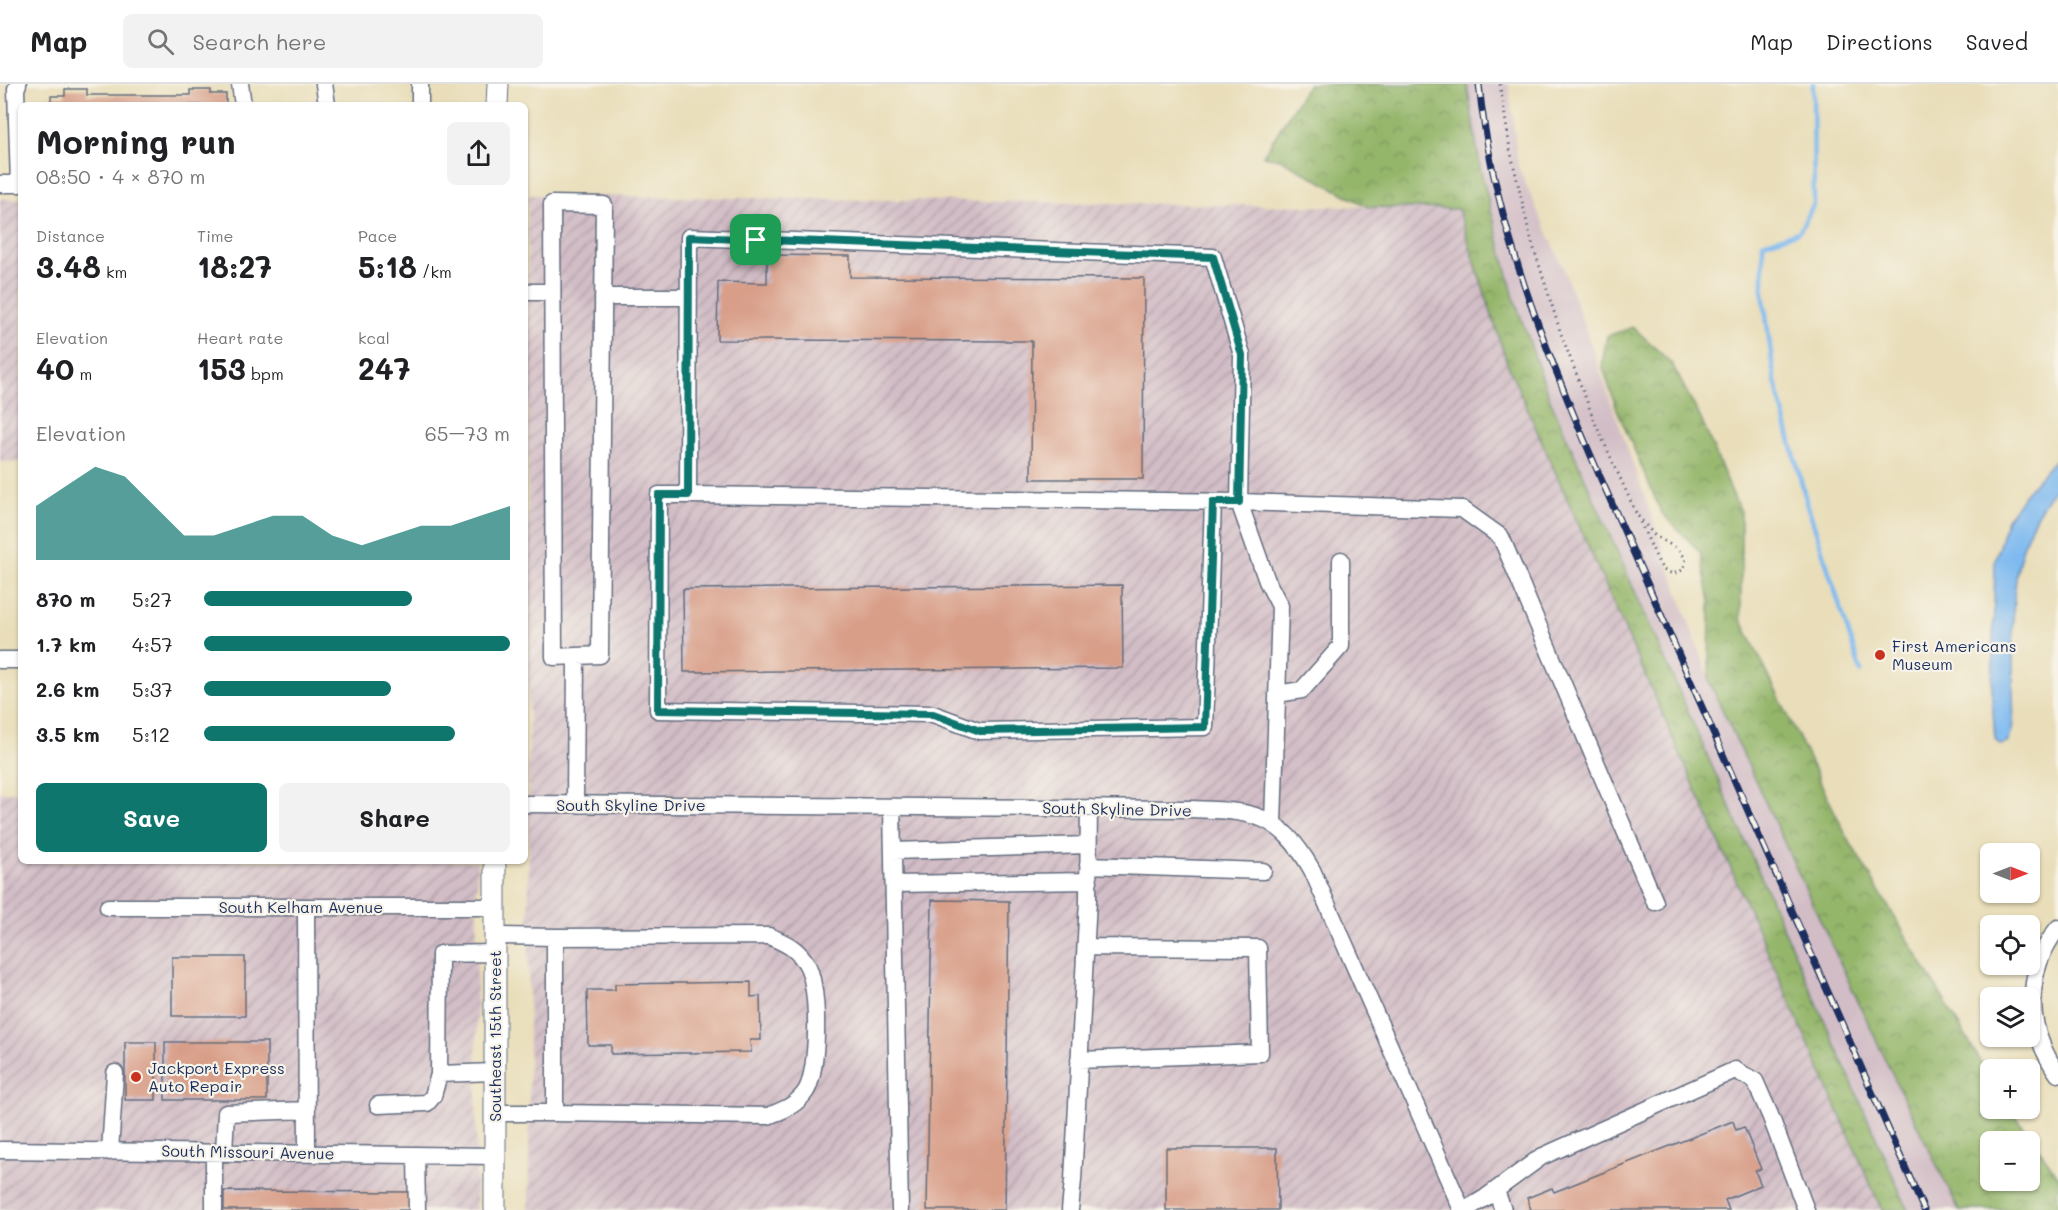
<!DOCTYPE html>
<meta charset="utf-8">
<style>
:root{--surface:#fff;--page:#f2f2f2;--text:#202124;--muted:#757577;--line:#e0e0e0;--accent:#0f766e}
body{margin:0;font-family:Mali,sans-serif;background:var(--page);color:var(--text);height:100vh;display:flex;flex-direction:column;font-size:22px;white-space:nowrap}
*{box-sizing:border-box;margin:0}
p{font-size:20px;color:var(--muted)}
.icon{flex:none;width:33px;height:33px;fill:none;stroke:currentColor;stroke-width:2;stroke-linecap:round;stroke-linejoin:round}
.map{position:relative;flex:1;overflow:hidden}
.details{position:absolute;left:18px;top:18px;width:510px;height:762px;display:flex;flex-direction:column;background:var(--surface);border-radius:9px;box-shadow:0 2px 4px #0004}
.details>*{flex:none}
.needle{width:39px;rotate:90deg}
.controls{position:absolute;left:1980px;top:759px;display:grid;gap:12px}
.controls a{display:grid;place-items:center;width:60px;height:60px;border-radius:9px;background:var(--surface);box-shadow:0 2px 4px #0004;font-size:30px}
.pin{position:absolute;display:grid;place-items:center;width:51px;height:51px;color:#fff;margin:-26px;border-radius:12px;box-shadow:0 3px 9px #0006}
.round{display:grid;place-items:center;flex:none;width:63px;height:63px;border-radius:9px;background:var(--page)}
.overview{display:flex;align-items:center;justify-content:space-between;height:102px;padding:0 18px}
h1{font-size:33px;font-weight:800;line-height:45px}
.figures{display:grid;grid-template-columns:repeat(3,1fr);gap:9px;height:102px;padding:6px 18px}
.figures div{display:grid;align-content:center}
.figures b{font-size:30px;font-weight:800}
.figures small{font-size:16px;font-weight:400}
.figures p{font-size:16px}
.chart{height:168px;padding:12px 18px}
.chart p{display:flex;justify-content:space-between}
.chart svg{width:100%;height:108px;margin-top:6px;fill:var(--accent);opacity:.7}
.button{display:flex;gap:12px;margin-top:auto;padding:12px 18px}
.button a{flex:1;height:69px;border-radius:9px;background:var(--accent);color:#fff;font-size:24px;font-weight:800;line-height:69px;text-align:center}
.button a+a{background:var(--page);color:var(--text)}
ul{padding:0 18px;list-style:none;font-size:20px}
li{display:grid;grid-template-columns:96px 72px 1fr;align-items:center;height:45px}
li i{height:15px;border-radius:8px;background:var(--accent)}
header{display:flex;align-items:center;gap:36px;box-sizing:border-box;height:84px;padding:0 30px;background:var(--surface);border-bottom:2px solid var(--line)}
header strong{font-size:28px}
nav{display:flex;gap:33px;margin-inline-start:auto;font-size:21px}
.search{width:420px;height:54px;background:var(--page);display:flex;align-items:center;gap:15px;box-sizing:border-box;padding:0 21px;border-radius:9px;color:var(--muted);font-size:22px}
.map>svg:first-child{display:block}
.industrial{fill:url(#industrial-furrows)}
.railway{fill:#d2bdc6}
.forest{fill:url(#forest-crowns);stroke:#587264;stroke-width:1.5;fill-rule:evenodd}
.water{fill:#7ebaf0;stroke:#4c74a7;stroke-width:1.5}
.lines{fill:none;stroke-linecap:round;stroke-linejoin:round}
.stream{stroke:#7ebaf0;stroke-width:4.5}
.building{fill:#d89e88}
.minor-casing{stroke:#636c7e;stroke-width:19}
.major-casing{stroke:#636c7e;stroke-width:23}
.path{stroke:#636c7e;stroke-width:3;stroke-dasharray:1.5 4.5;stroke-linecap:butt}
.minor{stroke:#fff;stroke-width:16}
.major{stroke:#fff;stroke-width:21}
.rail-casing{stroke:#1b2f5e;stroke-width:7}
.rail{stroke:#f7f3e8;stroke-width:4.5;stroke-dasharray:14;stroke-linecap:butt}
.route-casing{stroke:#fff;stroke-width:12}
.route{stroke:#0f766e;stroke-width:8}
.poi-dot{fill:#c8321e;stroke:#f7f3e8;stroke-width:2}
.labels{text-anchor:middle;stroke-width:4.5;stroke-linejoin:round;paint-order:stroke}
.poi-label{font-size:16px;fill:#1b2f5e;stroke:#f7f3e8;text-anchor:start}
.street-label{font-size:16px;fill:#1b2f5e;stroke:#f7f3e8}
</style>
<header>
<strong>Map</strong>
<div class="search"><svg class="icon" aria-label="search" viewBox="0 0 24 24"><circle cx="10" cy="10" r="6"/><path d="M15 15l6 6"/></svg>Search here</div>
<nav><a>Map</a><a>Directions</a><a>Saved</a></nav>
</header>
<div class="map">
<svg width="2058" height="1126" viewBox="0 0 2058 1126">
<defs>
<pattern id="industrial-furrows" width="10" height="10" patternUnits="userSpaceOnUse" patternTransform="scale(1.5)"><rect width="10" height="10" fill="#d2bdc6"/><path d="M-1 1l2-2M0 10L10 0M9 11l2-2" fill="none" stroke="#aa9aa4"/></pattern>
<pattern id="forest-crowns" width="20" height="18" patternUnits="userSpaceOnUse" patternTransform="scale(1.5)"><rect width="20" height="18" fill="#94b66b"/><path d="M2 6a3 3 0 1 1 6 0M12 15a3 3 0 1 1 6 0" fill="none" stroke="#78945b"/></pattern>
</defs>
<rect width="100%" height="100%" fill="#f7f3e8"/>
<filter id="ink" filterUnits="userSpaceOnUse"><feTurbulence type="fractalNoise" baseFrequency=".0167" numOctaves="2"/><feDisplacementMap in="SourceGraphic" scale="12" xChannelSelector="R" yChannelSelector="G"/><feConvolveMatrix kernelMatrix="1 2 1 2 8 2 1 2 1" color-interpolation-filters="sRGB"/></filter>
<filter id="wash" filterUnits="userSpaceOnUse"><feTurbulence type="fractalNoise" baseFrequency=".008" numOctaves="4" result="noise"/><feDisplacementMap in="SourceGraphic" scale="24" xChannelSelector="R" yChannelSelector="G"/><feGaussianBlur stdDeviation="1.35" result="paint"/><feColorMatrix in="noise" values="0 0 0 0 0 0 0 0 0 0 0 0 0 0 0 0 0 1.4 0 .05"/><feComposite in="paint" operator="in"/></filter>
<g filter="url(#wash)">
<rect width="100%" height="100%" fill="#e9deb9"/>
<!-- industrial -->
<path class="industrial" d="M528,111l930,13 49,155 377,847h-1355z
M0,115h21v263h-21z
M0,708h21v69h456l-1,349h-476z"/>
<!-- railway -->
<path class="railway" d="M1467,0h42l9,83 46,102 149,421 178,382 68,138h-74l-336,-813 -35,-99 -33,-126z"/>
<!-- forest -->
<path class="forest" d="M1308,0h159l14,88 33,126 35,99 359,813h-26l-375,-847 -49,-154 -90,-2 -88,-48 -17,-3z
M1633,243l39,37 29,55 40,95v105l107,220 142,238v31l21,1 47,67v34h-99l-68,-138 -182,-391 1,-80 -10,-49 -39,-40 -45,-105 -14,-42 5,-29zM1990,1058h40v38h-40z"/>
<!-- water -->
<path class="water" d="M2058,372v29c-54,62 -44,128 -45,204 0,17 3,40 -6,54l-7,2 -5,-6 -3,-42 3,-137 12,-41 16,-23z"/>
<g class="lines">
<!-- stream -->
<path class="stream" d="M1813,0l1,120 -15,28 -36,11v49l11,85 32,123 55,172"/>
</g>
<g id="blocks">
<!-- building -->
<path class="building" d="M65,5h22v6h103v-5h21v4h15v11h-175v-9h14z
M767,171l83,1v21l294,1 -1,201h-112l1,-138 -315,-1 1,-58 49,1z
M1122,501l1,83 -439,4 -1,-83z
M932,816l77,1 -4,309h-78z
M172,873h73v59h-73z
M751,898v15l9,-1 1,44h-11l1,12 -140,2v-9h-23l-1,-55h28v-6z
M125,958h31v58h-31z
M165,958h102v58h-102z
M1733,1037l3,9 8,-3 17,42 -6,2 6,14 -36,15 4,10h-198l-4,-12 25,-10 2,4z
M1166,1064h111l1,62h-112z
M224,1107l188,1v18h-188z"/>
</g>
</g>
<g filter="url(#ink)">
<use href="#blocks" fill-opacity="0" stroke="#636c7e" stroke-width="1.5"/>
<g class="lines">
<defs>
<path id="minor" d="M18,0l-2,5 3,95
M240,0l3,21
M324,0l3,21
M420,21v-21
M0,100h21
M552,120l52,1 -4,450 -46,2z
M525,208h26
M603,213h86
M688,411l551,7 3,-147 -29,-98 -524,-20 -1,258h-29l-1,215 275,4 46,17 226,-4 8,-225
M0,576h21
M1277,610l25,-4 39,-44v-86
M525,720l665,5c63,2 89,3 122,61l150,340
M575,720l1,-148
M892,723l8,403
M1273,740l7,-218 -13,-25 -28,-79 223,7 39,28 154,365
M893,767l195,-6
M1088,781l175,6
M894,800l195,-3
M108,823h387
M306,823l1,246
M2058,844c-35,45 -32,101 0,146
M495,852l60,1v176h-60
M555,853l214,-1c16,7 28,12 37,27 14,21 13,107 0,128 -10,15 -23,19 -38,25l-213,-3
M1079,976l181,-7 -2,-105 -172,-1
M494,988l-55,2 1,-120 55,-1
M378,1021l49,-2 6,-7 6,-22
M0,1066l495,6
M110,1068l5,-79
M224,1068l2,-39 81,-3
M416,1071l1,55
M1496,1107l7,19
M214,1126v-58
M1070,1126l3,-30 15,-280 1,-92
M1465,1126l20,-12 56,-41 194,-87 20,11 15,34 36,95"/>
<path id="major" d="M497,21l1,-21
M495,1126v-349"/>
</defs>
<!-- minor casing -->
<use href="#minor" class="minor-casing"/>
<!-- major casing -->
<use href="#major" class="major-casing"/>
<!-- path -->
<path class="path" d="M1500,0l10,65 20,87 31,98 35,91 62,136 5,9 10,4 10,-4 3,-11 -8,-10 -23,-13 -17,-20"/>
<!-- minor -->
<use href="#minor" class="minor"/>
<!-- major -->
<use href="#major" class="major"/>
<defs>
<path id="rail" d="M1479,0c14,139 67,268 122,395 25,56 49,111 74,167 84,188 166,376 249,564"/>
</defs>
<!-- rail casing -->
<use href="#rail" class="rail-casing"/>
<!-- rail -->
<use href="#rail" class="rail"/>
</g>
</g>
<g class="lines" filter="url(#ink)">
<defs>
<path id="route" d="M689,153l524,20 29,98 -3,147h-26l-8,225 -225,4 -47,-17 -275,-4 1,-215h29z"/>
</defs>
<!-- route casing -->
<use href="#route" class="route-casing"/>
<!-- route -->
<use href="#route" class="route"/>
</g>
<!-- markers -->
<g class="poi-dot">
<circle cx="1880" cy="571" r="6"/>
<circle cx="136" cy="993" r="6"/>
</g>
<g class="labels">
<!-- poi labels -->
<g class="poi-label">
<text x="1892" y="568">First Americans<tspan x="1892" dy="18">Museum</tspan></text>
<text x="148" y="990">Jackport Express<tspan x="148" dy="18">Auto Repair</tspan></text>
</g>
<!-- street labels -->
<g class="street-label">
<text x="631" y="727">South Skyline Drive</text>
<text transform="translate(1117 725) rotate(1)" y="6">South Skyline Drive</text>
<text x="301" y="829">South Kelham Avenue</text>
<text transform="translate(495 952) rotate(-90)" y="6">Southeast 15th Street</text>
<text transform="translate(248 1068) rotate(1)" y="6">South Missouri Avenue</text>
</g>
</g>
</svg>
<div class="controls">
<a><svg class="needle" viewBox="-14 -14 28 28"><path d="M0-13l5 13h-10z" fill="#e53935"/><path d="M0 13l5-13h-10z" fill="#757577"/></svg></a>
<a><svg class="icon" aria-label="locate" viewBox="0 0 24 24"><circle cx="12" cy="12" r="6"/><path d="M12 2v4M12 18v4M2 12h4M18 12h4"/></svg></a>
<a><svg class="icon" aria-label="layers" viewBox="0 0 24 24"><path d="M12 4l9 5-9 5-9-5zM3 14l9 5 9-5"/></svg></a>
<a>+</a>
<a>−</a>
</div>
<div class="pin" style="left:756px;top:156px;background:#1e9e55"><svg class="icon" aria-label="arrive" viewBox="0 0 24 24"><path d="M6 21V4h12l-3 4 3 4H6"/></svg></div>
<section class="details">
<div class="overview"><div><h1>Morning run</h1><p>08:50 · 4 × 870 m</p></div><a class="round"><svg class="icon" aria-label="share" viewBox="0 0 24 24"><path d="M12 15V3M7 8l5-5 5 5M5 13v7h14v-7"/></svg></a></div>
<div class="figures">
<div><p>Distance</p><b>3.48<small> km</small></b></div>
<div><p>Time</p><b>18:27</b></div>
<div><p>Pace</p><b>5:18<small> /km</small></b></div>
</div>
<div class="figures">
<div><p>Elevation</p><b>40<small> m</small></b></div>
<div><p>Heart rate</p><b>153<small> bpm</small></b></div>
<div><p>kcal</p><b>247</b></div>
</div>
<div class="chart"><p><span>Elevation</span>65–73 m</p>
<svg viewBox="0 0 160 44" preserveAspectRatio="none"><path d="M0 44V22L10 14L20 6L30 10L40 22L50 34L60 34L70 30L80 26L90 26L100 34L110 38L120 34L130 30L140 30L150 26L160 22V44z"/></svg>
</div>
<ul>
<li><b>870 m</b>5:27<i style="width:68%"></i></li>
<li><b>1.7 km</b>4:57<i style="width:100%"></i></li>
<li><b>2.6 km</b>5:37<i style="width:61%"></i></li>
<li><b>3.5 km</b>5:12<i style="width:82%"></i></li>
</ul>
<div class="button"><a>Save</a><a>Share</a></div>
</section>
</div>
